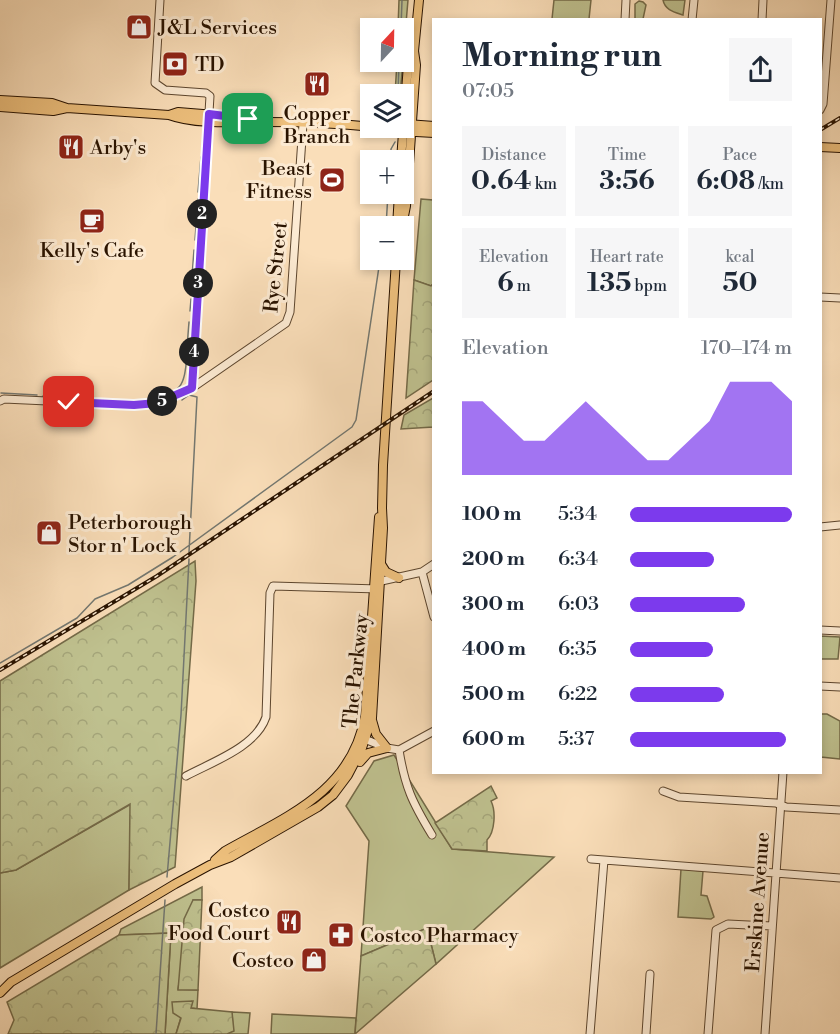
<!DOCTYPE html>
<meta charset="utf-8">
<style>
:root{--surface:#fff;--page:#f6f6f7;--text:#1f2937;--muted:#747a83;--accent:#7c3aed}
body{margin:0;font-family:"Libre Bodoni",serif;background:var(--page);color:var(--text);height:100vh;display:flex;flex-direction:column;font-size:22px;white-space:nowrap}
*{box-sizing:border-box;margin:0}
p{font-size:20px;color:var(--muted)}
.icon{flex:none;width:33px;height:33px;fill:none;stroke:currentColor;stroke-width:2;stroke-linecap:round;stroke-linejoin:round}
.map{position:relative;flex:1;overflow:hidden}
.panel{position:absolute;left:432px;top:18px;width:390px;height:756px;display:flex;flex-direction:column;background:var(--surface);border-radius:0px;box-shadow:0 3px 9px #0003}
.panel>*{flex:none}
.needle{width:39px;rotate:22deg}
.fabs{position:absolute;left:360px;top:18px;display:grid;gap:12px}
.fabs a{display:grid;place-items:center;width:54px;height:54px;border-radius:0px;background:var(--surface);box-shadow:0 3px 9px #0003;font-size:30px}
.pin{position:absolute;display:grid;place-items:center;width:51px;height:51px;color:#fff;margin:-26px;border-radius:12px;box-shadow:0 3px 9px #0006}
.km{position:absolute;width:30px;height:30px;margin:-15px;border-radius:50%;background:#222;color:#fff;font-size:16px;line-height:30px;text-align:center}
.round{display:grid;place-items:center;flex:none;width:63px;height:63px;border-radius:0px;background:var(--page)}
.headline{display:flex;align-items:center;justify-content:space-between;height:102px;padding:0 30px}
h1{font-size:33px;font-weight:700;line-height:45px}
.stats{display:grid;grid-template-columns:repeat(3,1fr);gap:9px;height:102px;padding:6px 30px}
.stats div{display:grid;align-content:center;border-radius:0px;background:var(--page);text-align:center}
.stats b{font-size:26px;font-weight:700}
.stats small{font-size:16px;font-weight:400}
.stats p{font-size:16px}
.chart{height:168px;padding:12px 30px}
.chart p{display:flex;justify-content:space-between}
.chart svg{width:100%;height:108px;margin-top:6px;fill:var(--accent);opacity:.7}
ul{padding:0 30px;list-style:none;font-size:20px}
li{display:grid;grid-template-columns:96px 72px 1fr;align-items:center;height:45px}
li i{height:15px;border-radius:8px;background:var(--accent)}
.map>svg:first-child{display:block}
.green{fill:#bfc18f;stroke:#746a48;stroke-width:1.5}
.forest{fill:url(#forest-crowns);stroke:#746a48;stroke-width:1.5}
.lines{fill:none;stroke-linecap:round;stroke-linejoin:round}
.stream{stroke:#737770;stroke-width:1.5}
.minor-casing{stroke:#5d462e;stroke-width:9}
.major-casing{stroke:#291300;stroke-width:10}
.minor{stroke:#fcead2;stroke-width:7}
.major{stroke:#edbf7c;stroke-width:8}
.rail-casing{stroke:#291300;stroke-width:4}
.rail{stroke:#fcead2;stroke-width:1.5;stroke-dasharray:4.5;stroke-linecap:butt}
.route-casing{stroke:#fff;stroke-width:12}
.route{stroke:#7c3aed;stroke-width:8}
.labels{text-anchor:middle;stroke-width:6;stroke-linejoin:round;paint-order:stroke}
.poi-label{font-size:20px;fill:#291300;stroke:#fcead2;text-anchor:start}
.street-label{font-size:20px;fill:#291300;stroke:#fcead2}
</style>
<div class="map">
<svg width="840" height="1034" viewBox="0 0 840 1034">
<defs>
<pattern id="forest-crowns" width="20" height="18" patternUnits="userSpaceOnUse" patternTransform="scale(1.5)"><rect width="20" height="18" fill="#bfc18f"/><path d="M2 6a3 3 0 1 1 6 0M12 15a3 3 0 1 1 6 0" fill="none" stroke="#a4a57a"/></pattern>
</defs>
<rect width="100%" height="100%" fill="#fadeb9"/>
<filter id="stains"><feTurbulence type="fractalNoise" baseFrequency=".00333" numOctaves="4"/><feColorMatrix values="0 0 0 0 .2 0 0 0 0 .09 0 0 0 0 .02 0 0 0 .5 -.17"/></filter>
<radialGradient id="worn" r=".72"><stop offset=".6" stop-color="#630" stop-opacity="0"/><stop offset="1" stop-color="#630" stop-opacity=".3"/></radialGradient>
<!-- green -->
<path class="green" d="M399,0h9l-4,47v-19h-6z
M554,0h37l-2,19h-37z
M663,0h22l-2,15c-9,-3 -18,-5 -20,-15z
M639,1l4,1 3,3 -3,14h-8v-15z
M397,62h6l-3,32h-5z
M421,199l12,1v84l-2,2 -17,-6z
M820,636l20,1 -2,22h-17z
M820,714h7l13,7v38l-19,-2z
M394,755l58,94 102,8 -118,107 -9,-36 -66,28 8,-115 -23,-35 28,-45z
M131,804l-2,86 -129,78v-95l16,-3z
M681,869l22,2 -2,24 6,1 7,21 -3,2 -33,-2z
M202,887v13h-9l-15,89 20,1 -1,19 -6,-1 1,-7 -11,16 -5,17h-11l6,-101 -52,2 2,-6z
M232,1012l18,1 -2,21h-21l6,-4z
M272,1014l84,4 -1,16h-84z"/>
<!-- forest -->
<path class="forest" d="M414,280l17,6 2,-2v96l-27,18z
M433,398v29l-32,2 3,-14z
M195,561l1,20 -21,286 -46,23 1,-86 -114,66 -16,3v-192z
M491,786l6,12 -6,3c5,10 4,31 -4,39v11l-35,-2 -17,-26z
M193,900h9l-4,90h-20l6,-71z
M427,928l9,36 -81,70 6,-78z
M171,933l-6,101h-157l6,-14 -7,-18 112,-67z
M193,1001l-2,7 41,4 2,19 -7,3h-51l5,-16 -8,-5 -1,-11z"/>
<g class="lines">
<!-- stream -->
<path class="stream" d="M401,28l1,-28
M398,94l1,-32
M391,160v-11l4,-7
M198,192l3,-35
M386,226l2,-32
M195,240l3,-41
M191,290l3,-40
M190,311l1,-12
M187,347l2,-25
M1,393l36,2
M43,396l17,1
M65,397h3
M72,398h17
M95,399h2
M102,399l8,1
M151,399c31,-7 33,-12 36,-43
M114,400h5
M182,400l7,-5 8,2 -8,155
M125,401l18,-1
M0,663l77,-45 18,-19 33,-14 45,-28 179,-130 4,-7 24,-160
M167,877l14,-162 8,-156
M156,1034l9,-134"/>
<defs>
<path id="minor" d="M160,0l-5,83 10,7 41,3 4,3 -18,292
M625,20l1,-20
M692,20l2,-20
M762,20l1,-20
M820,110l3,-6 8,-104
M820,297l20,1
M0,401l4,-2 130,6 23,-2 35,-15 94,-65 4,-11 13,-188
M820,527l20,-2
M422,572l12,45
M377,582l45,-10 12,-8
M820,630l20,1
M820,686l20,1
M362,738l25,10 12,2 35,-19
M399,750c6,37 13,52 33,85
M186,776c26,-14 70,-29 80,-59l4,-124 3,-7 106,3
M663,791l16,6 97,6 10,4 54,3
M591,859l249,19
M590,1034l14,-174
M646,1034l4,-60
M708,1034l8,-104 12,-6 44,2
M765,1034l18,-262"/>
<path id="major" d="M0,100l52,3 15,5 102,7c27,10 67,7 96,7 33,0 72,1 105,5
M0,107l53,4 14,-3
M169,115l9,-3 62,5 12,3
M407,124l27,2
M371,128l10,2 53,3
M820,147l20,1
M401,160l7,-96 6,-13
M397,226l2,-32
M402,226l4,-20 10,-141 -2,-14 5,-51
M381,564l5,8 13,6
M372,720l4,14 11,14
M360,762l8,-9 19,-5
M215,860l10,-9c60,-34 127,-59 140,-135l14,-199
M0,993l11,-11 164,-98 35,-19 21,-8 87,-50 15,-12 15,-20 14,-27 10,-30 11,-190 -1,-20 1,-43 13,-205"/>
</defs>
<!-- minor casing -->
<use href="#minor" class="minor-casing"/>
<!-- major casing -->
<use href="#major" class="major-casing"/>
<!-- minor -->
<use href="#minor" class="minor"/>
<!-- major -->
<use href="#major" class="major"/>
<defs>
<path id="rail" d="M820,130l20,-12
M0,670l157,-94 277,-185"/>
</defs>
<!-- rail casing -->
<use href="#rail" class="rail-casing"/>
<!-- rail -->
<use href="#rail" class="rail"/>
</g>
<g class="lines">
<defs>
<path id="route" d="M69,402l65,3 23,-2 35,-15 17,-274 39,5"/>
</defs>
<!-- route casing -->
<use href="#route" class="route-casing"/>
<!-- route -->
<use href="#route" class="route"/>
</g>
<!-- icons -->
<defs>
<symbol id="shop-square" viewBox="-11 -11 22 22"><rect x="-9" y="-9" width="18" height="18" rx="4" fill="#8f2418" stroke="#fcead2"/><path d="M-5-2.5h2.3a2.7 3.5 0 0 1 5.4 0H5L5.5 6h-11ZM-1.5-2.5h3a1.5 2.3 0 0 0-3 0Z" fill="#fff"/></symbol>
<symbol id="bank-square" viewBox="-11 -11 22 22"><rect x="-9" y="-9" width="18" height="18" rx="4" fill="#8f2418" stroke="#fcead2"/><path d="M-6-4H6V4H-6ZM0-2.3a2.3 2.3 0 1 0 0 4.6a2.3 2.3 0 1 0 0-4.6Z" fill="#fff"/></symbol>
<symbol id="restaurant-square" viewBox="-11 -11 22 22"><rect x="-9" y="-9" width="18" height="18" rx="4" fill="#8f2418" stroke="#fcead2"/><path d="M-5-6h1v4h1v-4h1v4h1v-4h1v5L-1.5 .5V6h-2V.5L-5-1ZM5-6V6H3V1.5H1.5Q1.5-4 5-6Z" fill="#fff"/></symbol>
<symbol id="stadium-square" viewBox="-11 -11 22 22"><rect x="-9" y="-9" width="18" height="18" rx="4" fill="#8f2418" stroke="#fcead2"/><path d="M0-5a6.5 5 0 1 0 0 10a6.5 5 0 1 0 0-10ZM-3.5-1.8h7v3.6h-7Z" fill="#fff"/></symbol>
<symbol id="cafe-square" viewBox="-11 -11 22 22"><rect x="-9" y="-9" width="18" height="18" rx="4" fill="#8f2418" stroke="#fcead2"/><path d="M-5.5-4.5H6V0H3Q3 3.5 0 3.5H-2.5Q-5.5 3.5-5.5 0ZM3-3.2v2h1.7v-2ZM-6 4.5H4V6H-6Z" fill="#fff"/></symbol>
<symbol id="pharmacy-square" viewBox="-11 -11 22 22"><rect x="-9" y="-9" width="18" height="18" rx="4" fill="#8f2418" stroke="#fcead2"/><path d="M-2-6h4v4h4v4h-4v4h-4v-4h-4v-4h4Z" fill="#fff"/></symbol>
</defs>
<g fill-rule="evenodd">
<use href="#shop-square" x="124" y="12" width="30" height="30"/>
<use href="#bank-square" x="160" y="49" width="30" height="30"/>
<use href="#restaurant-square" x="302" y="69" width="30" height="30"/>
<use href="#restaurant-square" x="56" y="132" width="30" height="30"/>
<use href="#stadium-square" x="317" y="165" width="30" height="30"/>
<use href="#cafe-square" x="77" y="206" width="30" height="30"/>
<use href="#shop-square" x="34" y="518" width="30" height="30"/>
<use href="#restaurant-square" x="274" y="907" width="30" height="30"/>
<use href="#pharmacy-square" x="326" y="920" width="30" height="30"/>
<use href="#shop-square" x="299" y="945" width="30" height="30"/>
</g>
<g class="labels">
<!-- poi labels -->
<g class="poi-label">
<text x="158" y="34">J&amp;L Services</text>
<text x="195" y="71">TD</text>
<text x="317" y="120" text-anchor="middle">Copper<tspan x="317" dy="23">Branch</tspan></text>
<text x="90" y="154">Arby's</text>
<text x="312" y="175" text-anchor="end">Beast<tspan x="312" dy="23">Fitness</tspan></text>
<text x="92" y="257" text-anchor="middle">Kelly's Cafe</text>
<text x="68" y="529">Peterborough<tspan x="68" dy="23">Stor n' Lock</tspan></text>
<text x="270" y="917" text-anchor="end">Costco<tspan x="270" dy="23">Food Court</tspan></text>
<text x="360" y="942">Costco Pharmacy</text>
<text x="294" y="967" text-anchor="end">Costco</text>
</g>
<!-- street labels -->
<g class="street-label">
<text transform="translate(275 267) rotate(-84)" y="7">Rye Street</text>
<text transform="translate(355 671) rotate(-84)" y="7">The Parkway</text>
<text transform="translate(757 902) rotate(-86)" y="7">Erskine Avenue</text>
</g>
</g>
<rect width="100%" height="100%" filter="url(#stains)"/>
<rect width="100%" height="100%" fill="url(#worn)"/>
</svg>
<div class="fabs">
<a><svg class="needle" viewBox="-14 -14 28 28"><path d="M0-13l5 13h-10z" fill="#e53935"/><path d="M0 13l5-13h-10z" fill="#747a83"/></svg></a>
<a><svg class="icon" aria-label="layers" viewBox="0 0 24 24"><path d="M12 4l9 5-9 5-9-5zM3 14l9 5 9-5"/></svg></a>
<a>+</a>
<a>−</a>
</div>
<div class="pin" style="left:248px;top:119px;background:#1e9e55"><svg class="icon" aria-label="arrive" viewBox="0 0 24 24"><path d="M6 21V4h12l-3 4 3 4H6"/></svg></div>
<div class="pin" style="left:69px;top:402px;background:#d93025"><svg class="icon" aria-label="check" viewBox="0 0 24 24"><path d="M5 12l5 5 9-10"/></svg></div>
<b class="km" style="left:202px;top:214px">2</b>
<b class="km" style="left:198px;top:283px">3</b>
<b class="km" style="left:194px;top:352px">4</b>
<b class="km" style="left:162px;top:401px">5</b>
<section class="panel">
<div class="headline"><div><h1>Morning run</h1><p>07:05</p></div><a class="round"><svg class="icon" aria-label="share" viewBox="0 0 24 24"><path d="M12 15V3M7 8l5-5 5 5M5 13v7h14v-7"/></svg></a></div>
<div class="stats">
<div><p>Distance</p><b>0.64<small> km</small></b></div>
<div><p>Time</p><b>3:56</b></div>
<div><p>Pace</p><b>6:08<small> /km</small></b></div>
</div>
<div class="stats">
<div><p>Elevation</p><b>6<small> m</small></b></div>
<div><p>Heart rate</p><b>135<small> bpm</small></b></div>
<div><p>kcal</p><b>50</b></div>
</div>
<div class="chart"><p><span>Elevation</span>170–174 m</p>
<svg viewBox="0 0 160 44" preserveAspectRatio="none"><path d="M0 44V14L10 14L20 22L30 30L40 30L50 22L60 14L70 22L80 30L90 38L100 38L110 30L120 22L130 6L140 6L150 6L160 14V44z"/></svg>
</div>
<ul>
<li><b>100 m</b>5:34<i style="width:100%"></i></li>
<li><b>200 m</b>6:34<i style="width:52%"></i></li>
<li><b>300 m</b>6:03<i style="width:71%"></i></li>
<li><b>400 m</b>6:35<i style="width:51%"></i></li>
<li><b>500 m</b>6:22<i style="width:58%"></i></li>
<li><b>600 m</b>5:37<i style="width:96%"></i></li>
</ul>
</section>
</div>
